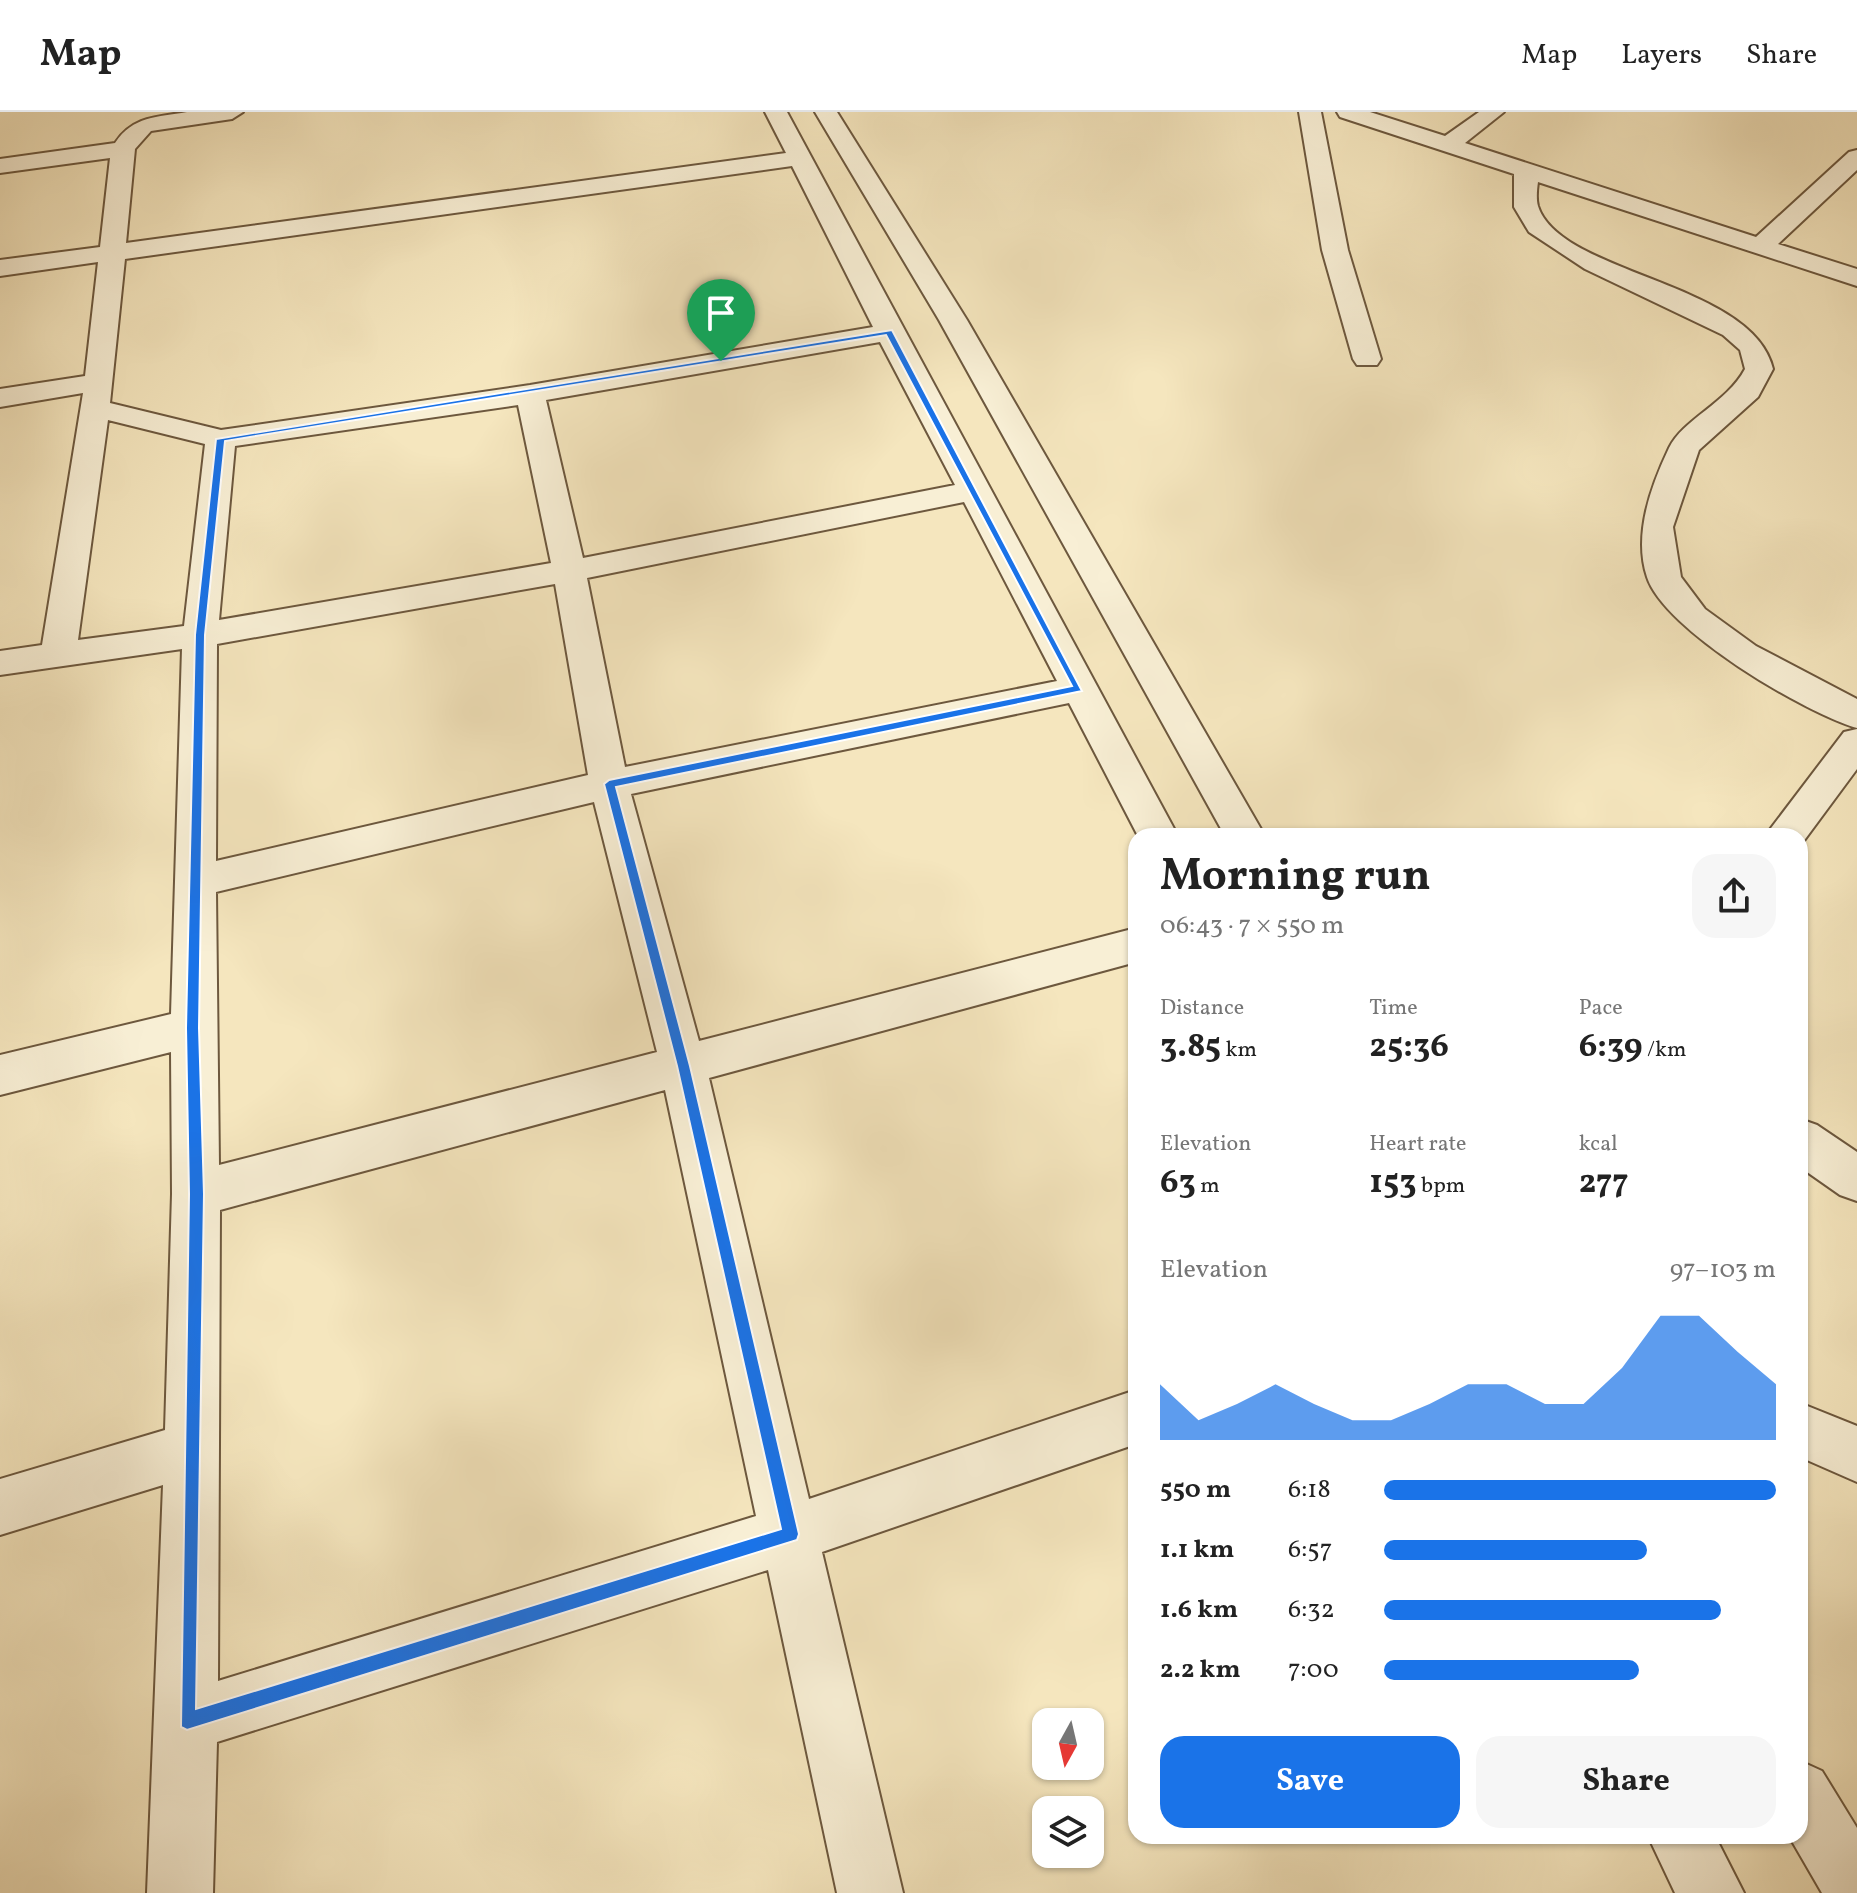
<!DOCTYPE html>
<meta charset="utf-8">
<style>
:root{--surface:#fff;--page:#f6f6f6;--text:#222;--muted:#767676;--line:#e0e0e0;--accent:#1a73e8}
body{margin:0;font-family:Vollkorn,serif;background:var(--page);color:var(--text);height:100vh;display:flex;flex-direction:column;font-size:30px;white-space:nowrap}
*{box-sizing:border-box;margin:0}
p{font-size:26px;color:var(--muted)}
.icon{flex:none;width:44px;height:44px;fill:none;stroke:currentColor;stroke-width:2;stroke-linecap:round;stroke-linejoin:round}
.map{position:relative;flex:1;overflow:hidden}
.side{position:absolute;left:1128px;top:716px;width:680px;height:1016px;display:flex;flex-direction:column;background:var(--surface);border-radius:24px;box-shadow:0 2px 6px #0004}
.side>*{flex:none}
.needle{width:52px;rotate:188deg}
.buttons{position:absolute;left:1032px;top:1596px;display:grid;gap:16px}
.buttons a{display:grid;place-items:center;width:72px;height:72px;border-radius:16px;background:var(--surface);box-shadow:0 2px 6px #0004;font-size:40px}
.pin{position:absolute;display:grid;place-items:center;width:68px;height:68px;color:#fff;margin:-82px -34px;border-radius:50% 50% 50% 0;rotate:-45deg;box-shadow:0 0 8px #0007}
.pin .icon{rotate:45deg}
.round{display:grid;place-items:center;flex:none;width:84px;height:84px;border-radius:24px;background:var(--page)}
.overview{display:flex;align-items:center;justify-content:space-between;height:136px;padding:0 32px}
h1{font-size:44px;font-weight:700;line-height:60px}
.metrics{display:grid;grid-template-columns:repeat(3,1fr);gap:12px;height:136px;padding:8px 32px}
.metrics div{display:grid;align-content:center}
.metrics b{font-size:34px;font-weight:700}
.metrics small{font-size:22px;font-weight:400}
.metrics p{font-size:22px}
.chart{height:224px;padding:16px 32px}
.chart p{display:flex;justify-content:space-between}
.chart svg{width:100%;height:144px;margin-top:8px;fill:var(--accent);opacity:.7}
.primary-button{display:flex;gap:16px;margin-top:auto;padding:16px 32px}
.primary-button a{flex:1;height:92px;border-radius:24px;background:var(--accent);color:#fff;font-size:32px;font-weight:700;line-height:92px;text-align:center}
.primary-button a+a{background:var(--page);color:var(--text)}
ul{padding:0 32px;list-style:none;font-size:26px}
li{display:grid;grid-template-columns:128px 96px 1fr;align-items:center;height:60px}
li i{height:20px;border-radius:10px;background:var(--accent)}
header{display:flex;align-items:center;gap:48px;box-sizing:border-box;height:112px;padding:0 40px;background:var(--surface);border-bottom:2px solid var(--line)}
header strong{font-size:38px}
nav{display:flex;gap:44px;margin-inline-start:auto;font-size:28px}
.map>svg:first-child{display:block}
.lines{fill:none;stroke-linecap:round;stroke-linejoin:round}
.minor-casing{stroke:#6d583e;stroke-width:4}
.minor{fill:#f8efd5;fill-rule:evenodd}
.route{fill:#1a73e8;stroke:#fff;stroke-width:2;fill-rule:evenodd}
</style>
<header>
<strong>Map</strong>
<nav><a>Map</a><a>Layers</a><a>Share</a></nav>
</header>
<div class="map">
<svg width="1857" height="1781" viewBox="0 0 1857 1781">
<rect width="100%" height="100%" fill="#f5e6be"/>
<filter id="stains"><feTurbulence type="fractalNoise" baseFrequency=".0025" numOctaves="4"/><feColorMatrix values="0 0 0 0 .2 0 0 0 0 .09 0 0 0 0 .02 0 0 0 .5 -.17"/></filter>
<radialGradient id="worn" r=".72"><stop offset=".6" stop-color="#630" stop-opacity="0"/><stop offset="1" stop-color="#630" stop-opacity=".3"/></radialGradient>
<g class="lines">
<defs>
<path id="minor" d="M187,0h56l-11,7 -81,12 -16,18 -9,94 660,-90 -21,-41h22l391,724h-40l-69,-133 -438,91 68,247 437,-113v34l-427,116 100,421 327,-109v54l-314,108 81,341h-66l-69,-323 -551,172 -4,151h-66l16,-408 -163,50v-56l165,-49 7,-236 -1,-142 -171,43v-40l171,-41 11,-365 -182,26v-24l42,-6 41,-252 -83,14v-18l85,-13 13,-114 -98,14v-16l100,-13 10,-89 -110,15v-14l115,-16c18,-27 42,-26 72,-31zM792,54l81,161 -343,58 -309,45 -111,-27 15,-144zM880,230l75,143 -372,73 -37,-158zM518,293l33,158 -332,57 16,-174zM108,308l97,24 -21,182 -106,14zM964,390l93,179 -432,86 -38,-189zM555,472l33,191 -372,86 1,-217zM594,690l63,250 -438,113 -3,-273zM665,978l91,426 -538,165 2,-471z
M815,0h22l130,208 298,516h-40l-286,-516z
M1299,0h22l27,138 33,109 -4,6h-20l-4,-6 -31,-109z
M1337,0h33l75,24 34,-24h25l-39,31 291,94 93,-85 8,-2v20l-79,74 79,25v17l-319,-104c-1,7 -2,17 0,24 22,69 215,76 235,163l-15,28 -59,53 -26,77 8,50 24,32 51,37 101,53v29c-52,-15 -193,-98 -210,-151 -14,-42 4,-91 22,-129 14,-29 58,-45 76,-79l-5,-19 -17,-15 -138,-66 -56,-37 -15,-25v-33l-174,-57z
M1857,617v40l-57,77v-10h-35l79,-104z
M1800,1007l17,6 40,27v49l-17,-6 -40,-28z
M1800,1291l57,23v56l-57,-25z
M1800,1649l22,10 35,57v65h-35l-33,-57h11z
M1648,1724h67l29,57h-69z"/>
</defs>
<!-- minor casing -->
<use href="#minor" class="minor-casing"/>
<!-- minor -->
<use href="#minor" class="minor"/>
</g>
<!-- route -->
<path class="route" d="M892,218l190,361 -466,96 74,279 109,468 -2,6 -610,190 -6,-3 8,-533 -3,-166 9,-393 21,-196zM886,223l186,351 -463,94 -5,4 73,282 104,463 -585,180 8,-515 -5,-166 6,-393 20,-194z"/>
<rect width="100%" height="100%" filter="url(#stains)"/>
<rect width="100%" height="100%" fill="url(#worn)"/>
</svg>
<div class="buttons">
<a><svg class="needle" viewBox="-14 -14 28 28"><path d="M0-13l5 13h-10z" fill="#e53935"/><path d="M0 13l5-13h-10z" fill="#767676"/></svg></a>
<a><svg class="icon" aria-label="layers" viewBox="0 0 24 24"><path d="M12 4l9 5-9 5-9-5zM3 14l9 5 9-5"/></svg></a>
</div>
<div class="pin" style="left:721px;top:249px;background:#1e9e55"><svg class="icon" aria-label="arrive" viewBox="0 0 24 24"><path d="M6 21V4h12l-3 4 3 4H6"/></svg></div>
<section class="side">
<div class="overview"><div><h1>Morning run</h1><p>06:43 · 7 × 550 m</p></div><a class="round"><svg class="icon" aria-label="share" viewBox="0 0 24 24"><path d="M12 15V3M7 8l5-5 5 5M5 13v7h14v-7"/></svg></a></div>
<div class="metrics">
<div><p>Distance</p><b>3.85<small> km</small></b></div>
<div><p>Time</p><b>25:36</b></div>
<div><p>Pace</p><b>6:39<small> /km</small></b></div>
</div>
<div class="metrics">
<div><p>Elevation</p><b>63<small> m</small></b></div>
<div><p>Heart rate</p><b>153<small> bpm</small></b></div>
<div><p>kcal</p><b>277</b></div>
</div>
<div class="chart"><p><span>Elevation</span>97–103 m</p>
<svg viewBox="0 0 160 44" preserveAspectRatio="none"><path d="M0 44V27L10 38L20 33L30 27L40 33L50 38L60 38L70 33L80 27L90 27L100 33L110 33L120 22L130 6L140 6L150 17L160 27V44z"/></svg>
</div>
<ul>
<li><b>550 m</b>6:18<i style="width:100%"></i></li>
<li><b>1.1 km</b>6:57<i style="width:67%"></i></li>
<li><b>1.6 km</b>6:32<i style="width:86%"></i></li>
<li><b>2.2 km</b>7:00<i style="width:65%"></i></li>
</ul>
<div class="primary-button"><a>Save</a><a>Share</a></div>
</section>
</div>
